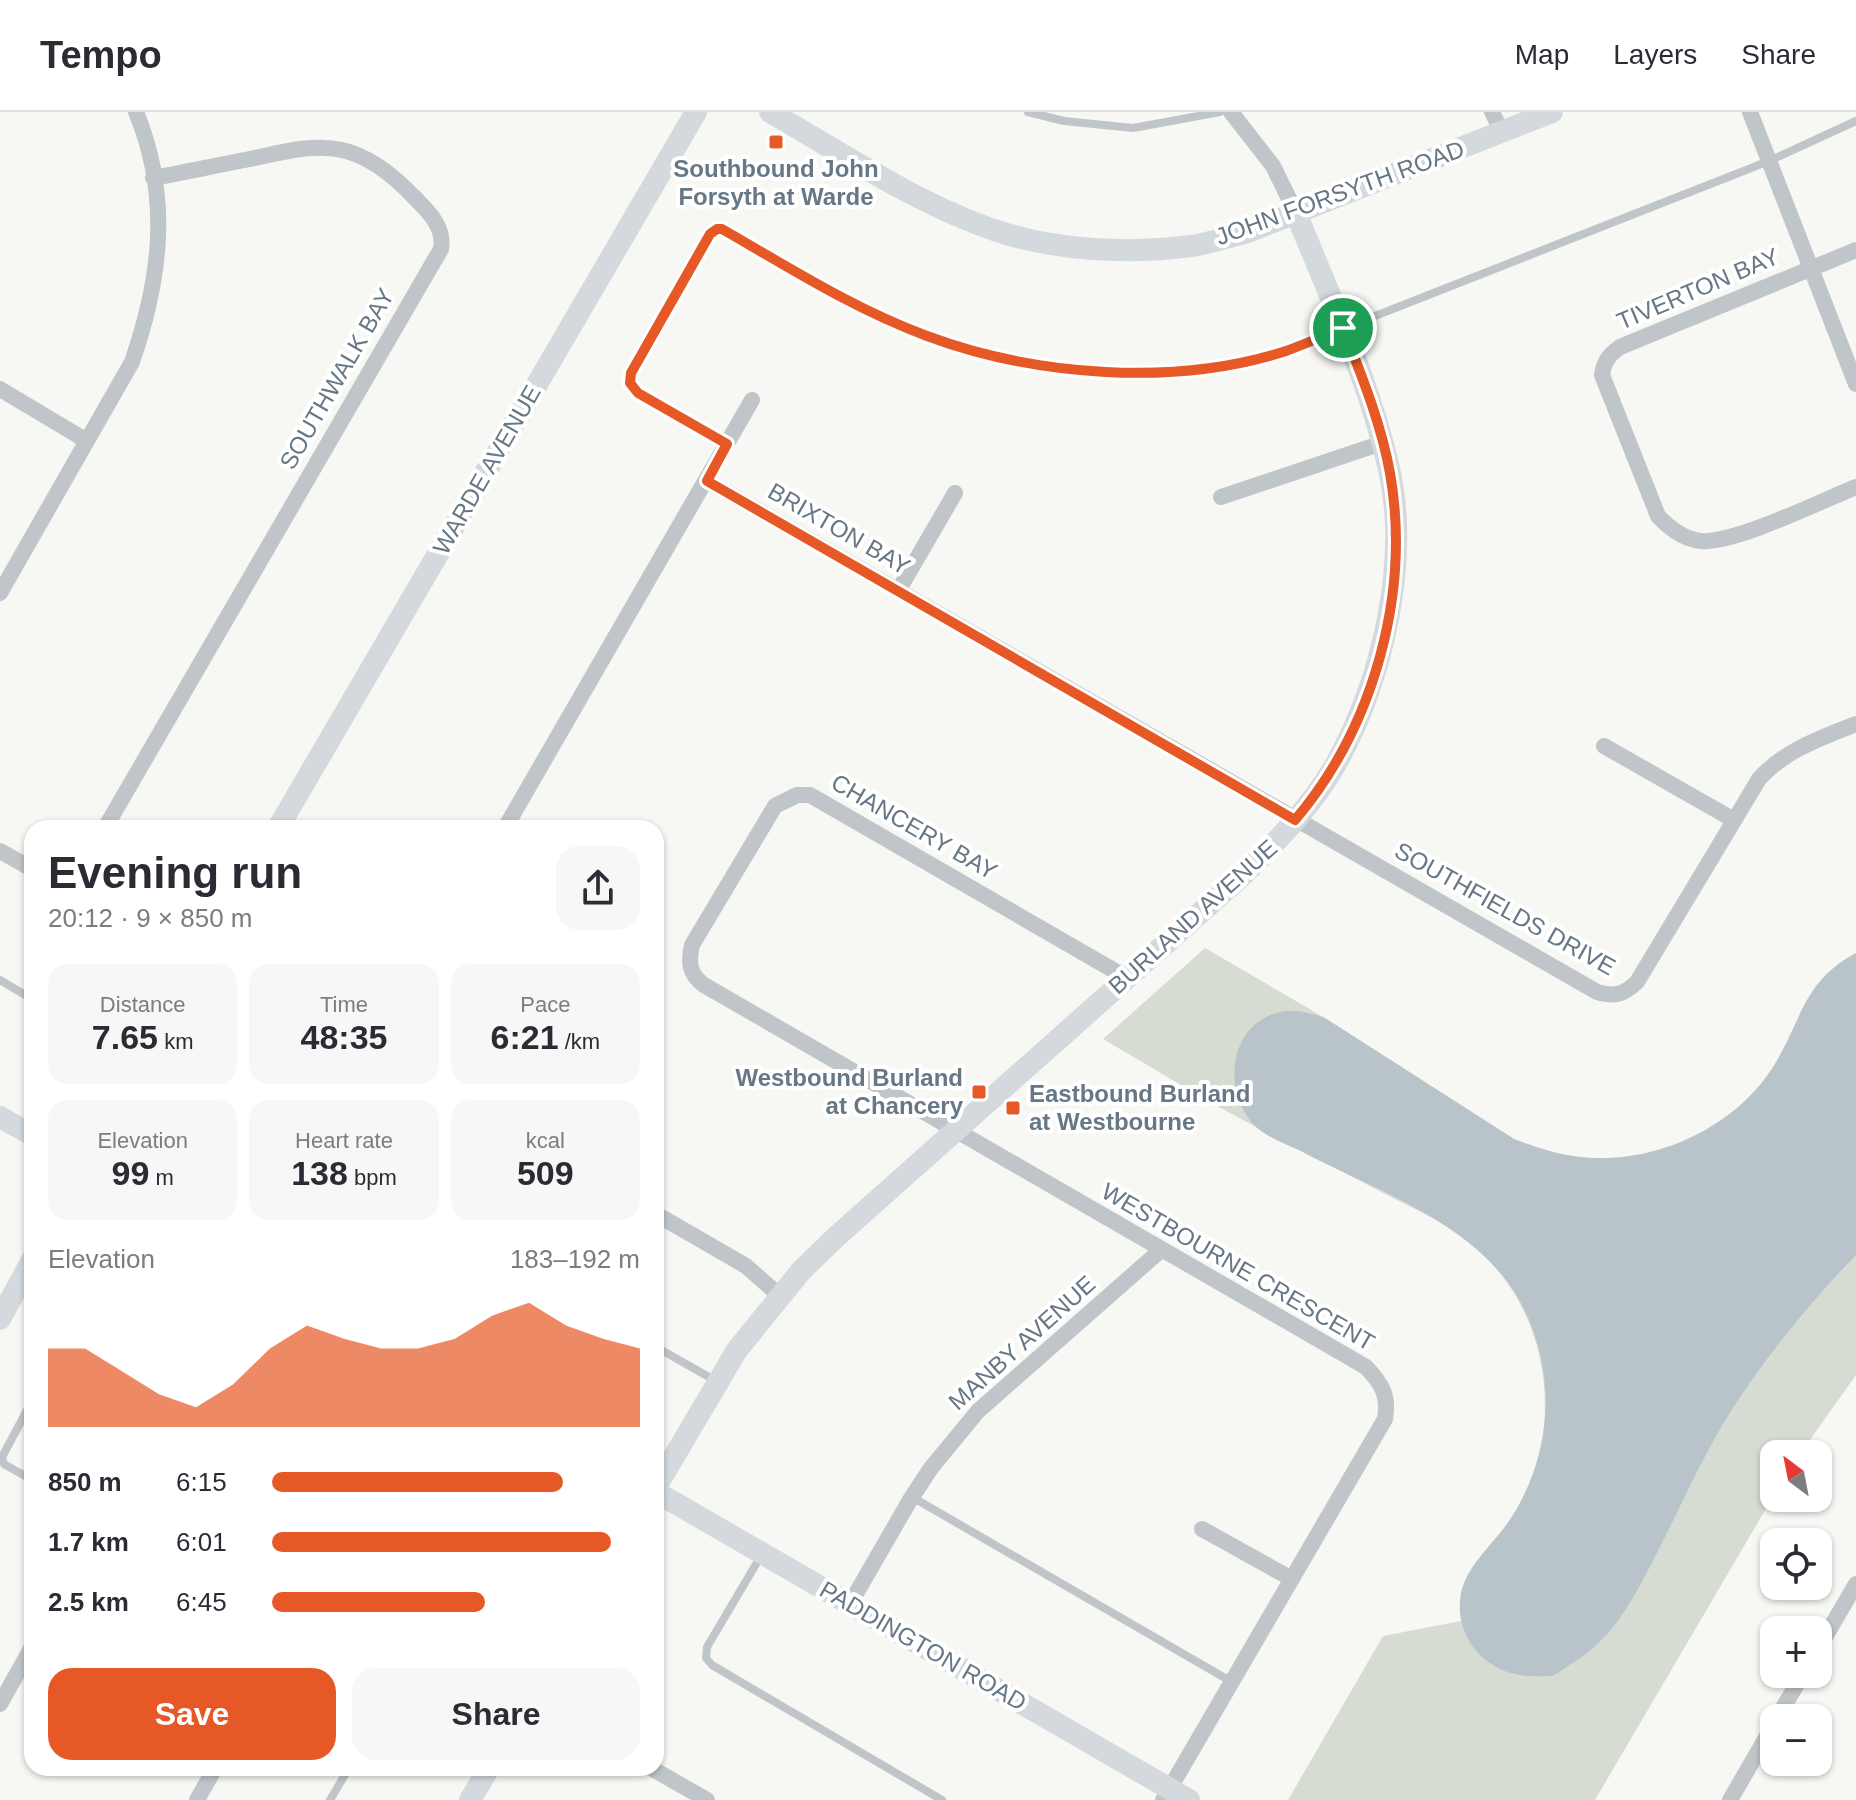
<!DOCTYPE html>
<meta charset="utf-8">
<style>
:root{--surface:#fff;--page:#f7f7f7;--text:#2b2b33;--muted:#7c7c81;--line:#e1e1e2;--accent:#e65825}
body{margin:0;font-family:Arial,sans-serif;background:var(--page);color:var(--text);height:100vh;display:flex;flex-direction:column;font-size:30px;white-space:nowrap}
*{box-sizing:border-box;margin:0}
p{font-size:26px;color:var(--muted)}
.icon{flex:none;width:44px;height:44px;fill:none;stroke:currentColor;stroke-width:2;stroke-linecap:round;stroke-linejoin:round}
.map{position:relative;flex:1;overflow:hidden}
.side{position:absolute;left:24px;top:708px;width:640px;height:956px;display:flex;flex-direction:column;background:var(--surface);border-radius:24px;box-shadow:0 2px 6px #0004}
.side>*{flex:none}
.needle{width:52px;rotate:328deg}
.buttons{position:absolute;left:1760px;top:1328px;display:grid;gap:16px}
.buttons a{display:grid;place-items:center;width:72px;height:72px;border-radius:16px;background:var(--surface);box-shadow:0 2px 6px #0004;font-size:40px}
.pin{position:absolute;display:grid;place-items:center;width:68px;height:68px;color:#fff;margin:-34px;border:4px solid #fff;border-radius:50%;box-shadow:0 2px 8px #0007}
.round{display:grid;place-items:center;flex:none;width:84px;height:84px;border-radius:24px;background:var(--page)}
.headline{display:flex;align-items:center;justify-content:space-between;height:136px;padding:0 24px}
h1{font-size:44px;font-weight:600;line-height:60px}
.stats{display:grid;grid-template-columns:repeat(3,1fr);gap:12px;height:136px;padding:8px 24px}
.stats div{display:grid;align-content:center;border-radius:20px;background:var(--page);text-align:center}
.stats b{font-size:34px;font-weight:600}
.stats small{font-size:22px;font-weight:400}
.stats p{font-size:22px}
.chart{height:224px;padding:16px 24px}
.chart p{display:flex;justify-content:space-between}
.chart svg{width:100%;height:144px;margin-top:8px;fill:var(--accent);opacity:.7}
.button{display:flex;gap:16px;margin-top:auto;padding:16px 24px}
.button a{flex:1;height:92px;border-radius:24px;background:var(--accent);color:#fff;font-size:32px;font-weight:600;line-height:92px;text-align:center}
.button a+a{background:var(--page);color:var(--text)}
ul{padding:0 24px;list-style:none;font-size:26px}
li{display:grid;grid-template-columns:128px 96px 1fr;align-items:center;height:60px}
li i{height:20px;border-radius:10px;background:var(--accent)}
header{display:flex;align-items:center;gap:48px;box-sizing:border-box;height:112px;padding:0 40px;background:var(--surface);border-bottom:2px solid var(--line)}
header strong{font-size:38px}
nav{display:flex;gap:44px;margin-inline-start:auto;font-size:28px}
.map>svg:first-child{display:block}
.green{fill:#d7dcd3}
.water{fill:#b8c4c9}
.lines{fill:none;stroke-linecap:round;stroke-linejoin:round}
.lane{stroke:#c0c5c9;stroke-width:8}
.street{stroke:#c0c5c9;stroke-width:16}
.secondary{stroke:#d4d9dd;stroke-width:22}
.route-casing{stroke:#fff;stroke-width:16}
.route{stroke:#e65825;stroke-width:10}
.poi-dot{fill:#e65825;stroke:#fff;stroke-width:3}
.labels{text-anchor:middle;stroke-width:8;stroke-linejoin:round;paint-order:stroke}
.poi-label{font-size:24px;font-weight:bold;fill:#667786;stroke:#fff}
.street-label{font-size:24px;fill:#667786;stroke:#fff}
</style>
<header>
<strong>Tempo</strong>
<nav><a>Map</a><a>Layers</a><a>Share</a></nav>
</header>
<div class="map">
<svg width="1856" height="1688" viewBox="0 0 1856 1688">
<rect width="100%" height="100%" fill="#f7f7f4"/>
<!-- green -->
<path class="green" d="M1205,836l120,70 189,121c19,7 38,14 59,17 75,12 162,-26 202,-92 28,-47 29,-83 81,-111v422l-56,79h-26v41l-179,305h-307l95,-164 78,-15c-7,-47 32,-73 55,-110 12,-20 22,-44 26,-67 12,-78 -13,-156 -77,-205 -22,-18 -49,-29 -74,-42 -36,-19 -72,-37 -108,-56 -62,-31 -120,-67 -180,-102z"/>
<!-- water -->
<path class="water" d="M1856,841v302c-47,48 -91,103 -127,159 -27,44 -49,94 -73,141 -22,42 -43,86 -87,110 -5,4 -13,10 -19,11 -7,1 -17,0 -23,0 -42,-3 -74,-40 -66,-83 6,-27 30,-47 46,-69 45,-65 52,-150 14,-221 -42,-77 -138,-110 -213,-148 -14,-8 -33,-14 -47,-24 -34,-26 -37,-87 0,-111 23,-14 39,-10 64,-2l189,121c19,7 38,14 59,17 75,12 162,-26 202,-92 28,-47 29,-83 81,-111z"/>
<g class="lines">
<!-- lane -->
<path class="lane" d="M1028,0l36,9 69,7 87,-16
M727,332l-89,-51 -8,-10 1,-10 79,-139 12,-5c66,38 132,80 204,107 117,43 240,45 360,15l483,-190 87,-40
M0,868l32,19
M656,1235l60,34
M32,1289l-30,56 2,7 28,16
M912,1385l320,185
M762,1442l-55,93 -1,11 6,7 230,135
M330,1688l19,-32"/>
<!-- street -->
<path class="street" d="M1231,0l42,54 23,47
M1492,0l10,20
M1750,0l106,272
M1856,138l-236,97c-11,8 -16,14 -18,28l56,141c12,13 25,23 43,25 33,3 120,-40 155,-54
M0,277l87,52
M707,369l890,511c18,5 26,3 40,-10l122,-203c26,-29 62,-41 97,-55
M1221,385l161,-54
M898,479l57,-98
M0,481l132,-231c29,-84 39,-165 4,-250
M1604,634l130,74
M105,716l336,-579c4,-22 -13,-38 -27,-52 -19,-20 -45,-41 -72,-47 -30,-7 -62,3 -92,9 -32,6 -64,13 -97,19
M505,716l247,-428
M0,739l32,18
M1127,866l-317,-183h-13l-22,11 -83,139c-4,17 -3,29 12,40l662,382c16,17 23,28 19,52l-222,381
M656,1102l90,52 34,30
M1202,1417l90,50
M850,1492l60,-104 21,-32 47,-57 183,-161
M1818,1537l38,-65
M0,1592l32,-57
M1777,1606l26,-44
M651,1656l56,32
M197,1688l18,-32
M1730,1688l44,-76"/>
<!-- secondary -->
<path class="secondary" d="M770,0c73,42 147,92 227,119 60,20 132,23 195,15 18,-3 36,-9 53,-13l307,-121
M278,716l418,-716
M0,1005l32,18
M0,1207l32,-59
M656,1375l81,-137 64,-79 35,-34 408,-363c34,-34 69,-69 93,-112 45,-82 73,-200 52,-293 -20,-89 -59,-172 -93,-256
M656,1380l533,308
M470,1688l19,-32"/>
</g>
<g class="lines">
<defs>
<path id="route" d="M717,117h5c66,38 132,80 205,107 108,40 248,51 359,15 19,-7 38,-15 57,-23 18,46 38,95 47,145 21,120 -16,254 -95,347l-588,-339 20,-37 -89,-51 -8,-10 1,-10 79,-139z"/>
</defs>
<!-- route casing -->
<use href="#route" class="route-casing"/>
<!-- route -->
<use href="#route" class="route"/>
</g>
<!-- markers -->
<g class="poi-dot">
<rect x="768" y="22" width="16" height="16" rx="4"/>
<rect x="971" y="972" width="16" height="16" rx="4"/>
<rect x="1005" y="988" width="16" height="16" rx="4"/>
</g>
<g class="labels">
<!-- poi labels -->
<g class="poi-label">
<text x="776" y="65">Southbound John<tspan x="776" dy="28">Forsyth at Warde</tspan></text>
<text x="963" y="974" text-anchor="end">Westbound Burland<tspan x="963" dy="28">at Chancery</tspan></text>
<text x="1029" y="990" text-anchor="start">Eastbound Burland<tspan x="1029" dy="28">at Westbourne</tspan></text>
</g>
<!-- street labels -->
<g class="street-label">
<text transform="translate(1340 81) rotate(-20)" y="8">JOHN FORSYTH ROAD</text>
<text transform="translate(1698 177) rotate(-23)" y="8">TIVERTON BAY</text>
<text transform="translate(337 267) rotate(-60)" y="8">SOUTHWALK BAY</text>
<text transform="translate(487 358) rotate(-60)" y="8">WARDE AVENUE</text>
<text transform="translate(839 417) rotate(30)" y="8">BRIXTON BAY</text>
<text transform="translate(914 715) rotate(30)" y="8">CHANCERY BAY</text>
<text transform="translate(1505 797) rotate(29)" y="8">SOUTHFIELDS DRIVE</text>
<text transform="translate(1193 805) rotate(-42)" y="8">BURLAND AVENUE</text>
<text transform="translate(1238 1155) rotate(30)" y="8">WESTBOURNE CRESCENT</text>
<text transform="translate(1022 1231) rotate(-42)" y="8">MANBY AVENUE</text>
<text transform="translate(923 1534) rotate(30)" y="8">PADDINGTON ROAD</text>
</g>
</g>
</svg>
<div class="buttons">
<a><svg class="needle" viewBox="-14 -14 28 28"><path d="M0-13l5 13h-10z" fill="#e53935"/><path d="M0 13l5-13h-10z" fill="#7c7c81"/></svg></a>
<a><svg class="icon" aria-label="locate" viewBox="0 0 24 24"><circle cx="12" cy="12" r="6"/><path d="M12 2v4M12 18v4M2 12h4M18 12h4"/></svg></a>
<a>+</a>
<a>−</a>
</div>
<div class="pin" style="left:1343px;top:216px;background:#1e9e55"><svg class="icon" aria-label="arrive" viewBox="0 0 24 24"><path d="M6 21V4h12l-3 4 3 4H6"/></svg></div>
<section class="side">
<div class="headline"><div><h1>Evening run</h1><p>20:12 · 9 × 850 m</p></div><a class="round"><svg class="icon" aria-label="share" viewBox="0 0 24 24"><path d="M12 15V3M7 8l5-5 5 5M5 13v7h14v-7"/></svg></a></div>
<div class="stats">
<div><p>Distance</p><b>7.65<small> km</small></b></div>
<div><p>Time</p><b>48:35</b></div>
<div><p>Pace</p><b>6:21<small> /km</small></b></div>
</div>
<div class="stats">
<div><p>Elevation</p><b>99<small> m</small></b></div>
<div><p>Heart rate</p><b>138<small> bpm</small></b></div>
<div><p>kcal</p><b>509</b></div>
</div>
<div class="chart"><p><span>Elevation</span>183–192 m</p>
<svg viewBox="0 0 160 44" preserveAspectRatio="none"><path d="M0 44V20L10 20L20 27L30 34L40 38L50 31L60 20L70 13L80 17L90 20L100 20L110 17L120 10L130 6L140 13L150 17L160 20V44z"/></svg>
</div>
<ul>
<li><b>850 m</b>6:15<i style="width:79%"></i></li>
<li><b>1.7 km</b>6:01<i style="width:92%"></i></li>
<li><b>2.5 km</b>6:45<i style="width:58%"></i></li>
</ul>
<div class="button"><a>Save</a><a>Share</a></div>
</section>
</div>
